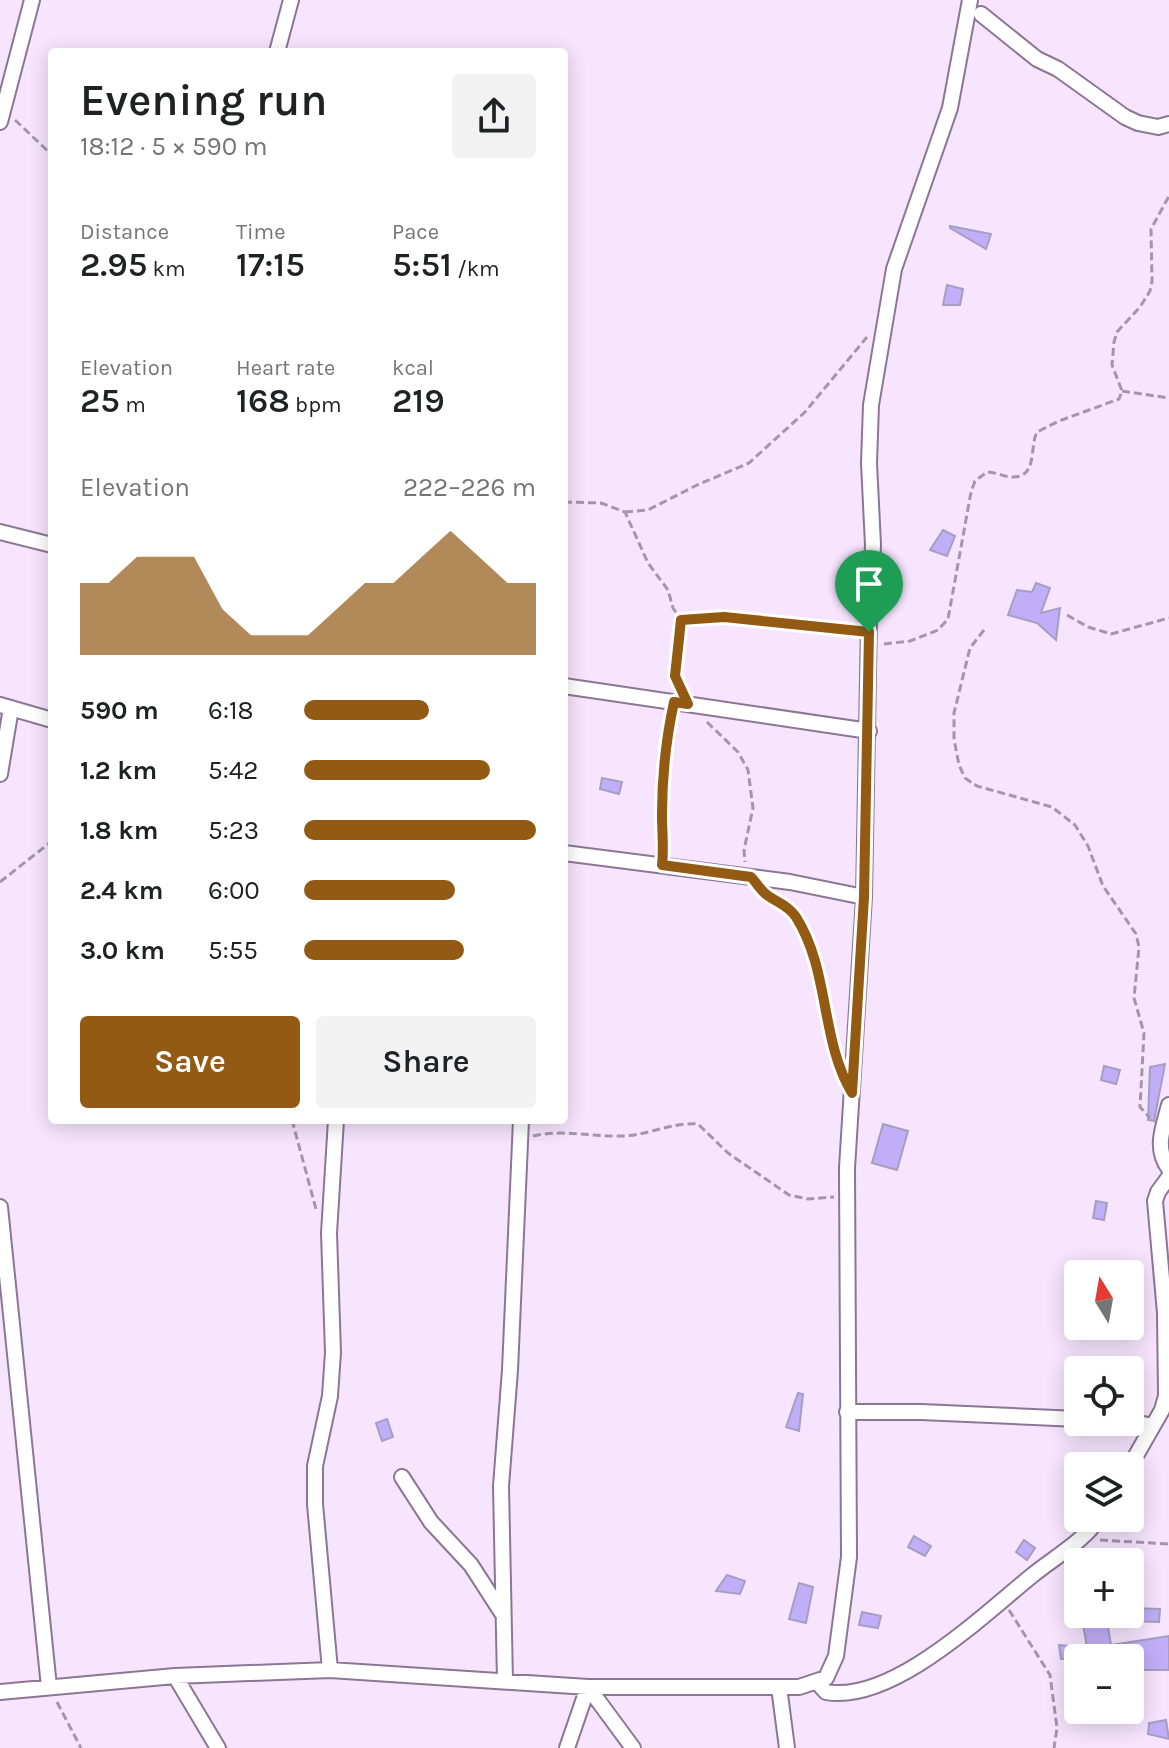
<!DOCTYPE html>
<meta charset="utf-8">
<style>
:root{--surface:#fff;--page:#f2f2f2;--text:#202124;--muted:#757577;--accent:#925a13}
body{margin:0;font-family:Karla,sans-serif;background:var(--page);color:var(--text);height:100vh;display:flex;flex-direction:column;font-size:30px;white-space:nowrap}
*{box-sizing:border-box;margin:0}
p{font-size:26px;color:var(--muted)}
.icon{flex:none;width:44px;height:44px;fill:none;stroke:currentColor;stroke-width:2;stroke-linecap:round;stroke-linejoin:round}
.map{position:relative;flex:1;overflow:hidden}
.details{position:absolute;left:48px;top:48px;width:520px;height:1076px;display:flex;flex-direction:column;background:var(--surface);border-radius:8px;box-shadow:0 4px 20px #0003}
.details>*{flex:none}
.needle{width:52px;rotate:349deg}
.buttons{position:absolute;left:1064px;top:1260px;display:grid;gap:16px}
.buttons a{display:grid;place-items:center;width:80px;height:80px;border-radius:8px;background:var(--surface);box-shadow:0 4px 20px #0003;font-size:40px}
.pin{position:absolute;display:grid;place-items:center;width:68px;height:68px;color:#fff;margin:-82px -34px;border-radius:50% 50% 50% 0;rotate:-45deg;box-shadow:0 0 8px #0007}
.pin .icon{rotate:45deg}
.round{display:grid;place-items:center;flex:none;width:84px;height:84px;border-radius:8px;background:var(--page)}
.overview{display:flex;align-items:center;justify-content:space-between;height:136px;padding:0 32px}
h1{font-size:44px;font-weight:600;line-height:60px}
.metrics{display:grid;grid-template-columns:repeat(3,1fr);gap:12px;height:136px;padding:8px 32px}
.metrics div{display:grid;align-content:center}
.metrics b{font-size:34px;font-weight:600}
.metrics small{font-size:22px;font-weight:400}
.metrics p{font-size:22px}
.chart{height:224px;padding:16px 32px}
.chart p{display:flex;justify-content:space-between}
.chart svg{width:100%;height:144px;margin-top:8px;fill:var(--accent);opacity:.7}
.cta{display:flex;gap:16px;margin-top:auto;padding:16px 32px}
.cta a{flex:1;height:92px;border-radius:8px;background:var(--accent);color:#fff;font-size:32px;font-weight:600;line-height:92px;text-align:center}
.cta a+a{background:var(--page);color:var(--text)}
ul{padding:0 32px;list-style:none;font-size:26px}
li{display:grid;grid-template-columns:128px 96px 1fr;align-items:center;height:60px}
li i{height:20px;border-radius:10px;background:var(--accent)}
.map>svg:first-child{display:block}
.building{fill:#c0aff8;stroke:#a59ec0;stroke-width:2}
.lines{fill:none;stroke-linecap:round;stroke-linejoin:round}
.minor-casing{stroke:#8b7794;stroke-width:18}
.path{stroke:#a496aa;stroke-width:3;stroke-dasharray:8 4;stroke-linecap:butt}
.minor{stroke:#fff;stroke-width:14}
.route-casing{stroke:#fff;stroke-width:16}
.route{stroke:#925a13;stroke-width:10}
</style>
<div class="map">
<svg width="1169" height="1748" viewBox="0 0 1169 1748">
<rect width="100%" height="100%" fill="#f7e5ff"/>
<!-- building -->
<path class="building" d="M950,226l41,8 -5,15 -36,-21z
M947,285l16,4 -3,16h-17z
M943,530l12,6 -8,20 -17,-6z
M1036,583l14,5 -9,25 19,-5 -4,32 -19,-17 -29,-8 9,-25 15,2z
M602,778l20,4 -3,12 -19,-5z
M1165,1064l-11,57 -6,-1 2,-53z
M1104,1066l16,4 -4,14 -15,-4z
M883,1124l25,7 -11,39 -25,-7z
M1096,1201l11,2 -3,17 -11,-2z
M798,1393l5,1 -4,37 -13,-4z
M387,1419l6,18 -11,4 -6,-18z
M914,1536l17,10 -6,10 -17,-9z
M1024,1540l11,8 -8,12 -11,-8z
M727,1575l18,6 -5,13 -24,-3z
M799,1583l14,4 -7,36 -17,-4z
M1130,1608l30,1 -1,13 -29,-1z
M862,1612l19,4 -3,12 -19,-3z
M1081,1614h25l5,31 58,-9v34h-39v-12l-69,1 -2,-14 28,2z
M1166,1720l3,19 -21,-5 1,-11z"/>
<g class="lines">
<defs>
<path id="minor" d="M981,14l56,45 21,10 67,48 13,6 20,4 11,-3
M277,52l14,-52
M0,122l32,-122
M0,532l52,13
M564,686l305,45
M0,705l52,15
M0,774l11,-66
M564,853l226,29 74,15
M1169,1105c-6,23 -15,43 0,64
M0,1207l49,480
M847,1412h74l157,7
M1130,1421l22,5
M1130,1466l32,-56 4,-14 -1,-83 -10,-112 3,-9 11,-15
M402,1477l29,45 40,43 31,48
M330,1670l-15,-166v-38l15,-70 3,-44 -4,-119 7,-113
M175,1676l43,72
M505,1681l-4,-195 9,-116 11,-250
M817,1682l9,10c67,12 159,-79 208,-118 21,-17 50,-33 65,-56
M588,1687l45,61
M779,1687l8,61
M0,1692l175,-16 155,-6 258,17h211l27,-9 10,-22 13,-99 -2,-389 17,-271 5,-278 4,-74 -4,-82 2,-58 23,-136 56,-161 20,-108
M567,1748l21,-61"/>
</defs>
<!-- minor casing -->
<use href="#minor" class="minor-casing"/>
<!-- path -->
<path class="path" d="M15,120l37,35
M1122,391l47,7
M564,502l37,1 24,9 23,51 20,27 5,18 8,12 -6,56 5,13
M625,512l23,-2 49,-25 52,-22 56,-51 62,-75
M1067,615l21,12 23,7 58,-16
M682,620l42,-3 129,13
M984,630l-14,18 -16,65v26l5,26 6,13 12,8 75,21 23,18 13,21 15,40 33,48 3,13 -5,51 10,35 -4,74 10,11
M884,644l26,-3 18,-7 10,-4 10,-11 23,-127 4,-11 12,-9c9,0 17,5 25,5 26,1 17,-29 25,-45l22,-11 60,-22 3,-8 -10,-26 2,-23 3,-10 23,-25 10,-16 2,-10 -1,-52 18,-33
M707,722l31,30 10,18 5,38 -9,42 1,12
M664,853l-1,-76 9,-63
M0,882l52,-41
M766,894c7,4 16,8 22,13 33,28 38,120 51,162
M292,1120l24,89
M533,1136c30,-7 59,1 90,0 26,-1 49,-14 75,-12l30,29 61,42 19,4 26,-2
M1100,1540l69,4
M1009,1610l41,65 7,53 -3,20
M57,1702l24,46"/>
<!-- minor -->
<use href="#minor" class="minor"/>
</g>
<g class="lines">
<defs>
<path id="route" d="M724,617l145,15 -5,265 -12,196c-32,-54 -22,-122 -56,-176 -7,-11 -18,-14 -29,-22 -6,-4 -11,-13 -16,-18l-89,-12c2,-17 0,-33 0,-50 0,-38 4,-76 12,-113l14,2 -13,-28 6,-56z"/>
</defs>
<!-- route casing -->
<use href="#route" class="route-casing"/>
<!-- route -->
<use href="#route" class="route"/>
</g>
</svg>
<div class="buttons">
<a><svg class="needle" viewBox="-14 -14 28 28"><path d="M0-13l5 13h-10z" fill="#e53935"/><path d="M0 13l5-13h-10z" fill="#757577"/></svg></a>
<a><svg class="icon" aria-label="locate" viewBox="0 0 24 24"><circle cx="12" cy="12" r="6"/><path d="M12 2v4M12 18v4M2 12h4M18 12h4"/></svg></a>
<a><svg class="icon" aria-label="layers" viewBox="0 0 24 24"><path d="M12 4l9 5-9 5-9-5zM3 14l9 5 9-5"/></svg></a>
<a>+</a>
<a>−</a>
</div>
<div class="pin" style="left:869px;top:632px;background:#1e9e55"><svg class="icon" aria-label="arrive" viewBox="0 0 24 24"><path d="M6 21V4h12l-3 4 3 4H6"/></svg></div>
<section class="details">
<div class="overview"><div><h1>Evening run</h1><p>18:12 · 5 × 590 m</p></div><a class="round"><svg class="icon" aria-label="share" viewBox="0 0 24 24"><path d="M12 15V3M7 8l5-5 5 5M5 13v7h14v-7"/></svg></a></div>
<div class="metrics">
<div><p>Distance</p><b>2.95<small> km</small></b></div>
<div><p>Time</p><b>17:15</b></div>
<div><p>Pace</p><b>5:51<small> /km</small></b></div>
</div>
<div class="metrics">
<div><p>Elevation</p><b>25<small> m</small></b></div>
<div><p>Heart rate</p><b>168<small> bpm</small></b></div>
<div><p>kcal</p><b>219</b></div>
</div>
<div class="chart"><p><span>Elevation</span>222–226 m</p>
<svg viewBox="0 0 160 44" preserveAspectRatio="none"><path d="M0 44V22L10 22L20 14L30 14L40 14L50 30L60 38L70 38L80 38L90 30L100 22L110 22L120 14L130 6L140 14L150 22L160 22V44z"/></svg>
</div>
<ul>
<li><b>590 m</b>6:18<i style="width:54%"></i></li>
<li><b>1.2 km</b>5:42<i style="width:80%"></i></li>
<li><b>1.8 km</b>5:23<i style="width:100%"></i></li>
<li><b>2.4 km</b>6:00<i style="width:65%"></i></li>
<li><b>3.0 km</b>5:55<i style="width:69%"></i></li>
</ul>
<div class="cta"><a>Save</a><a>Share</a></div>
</section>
</div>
